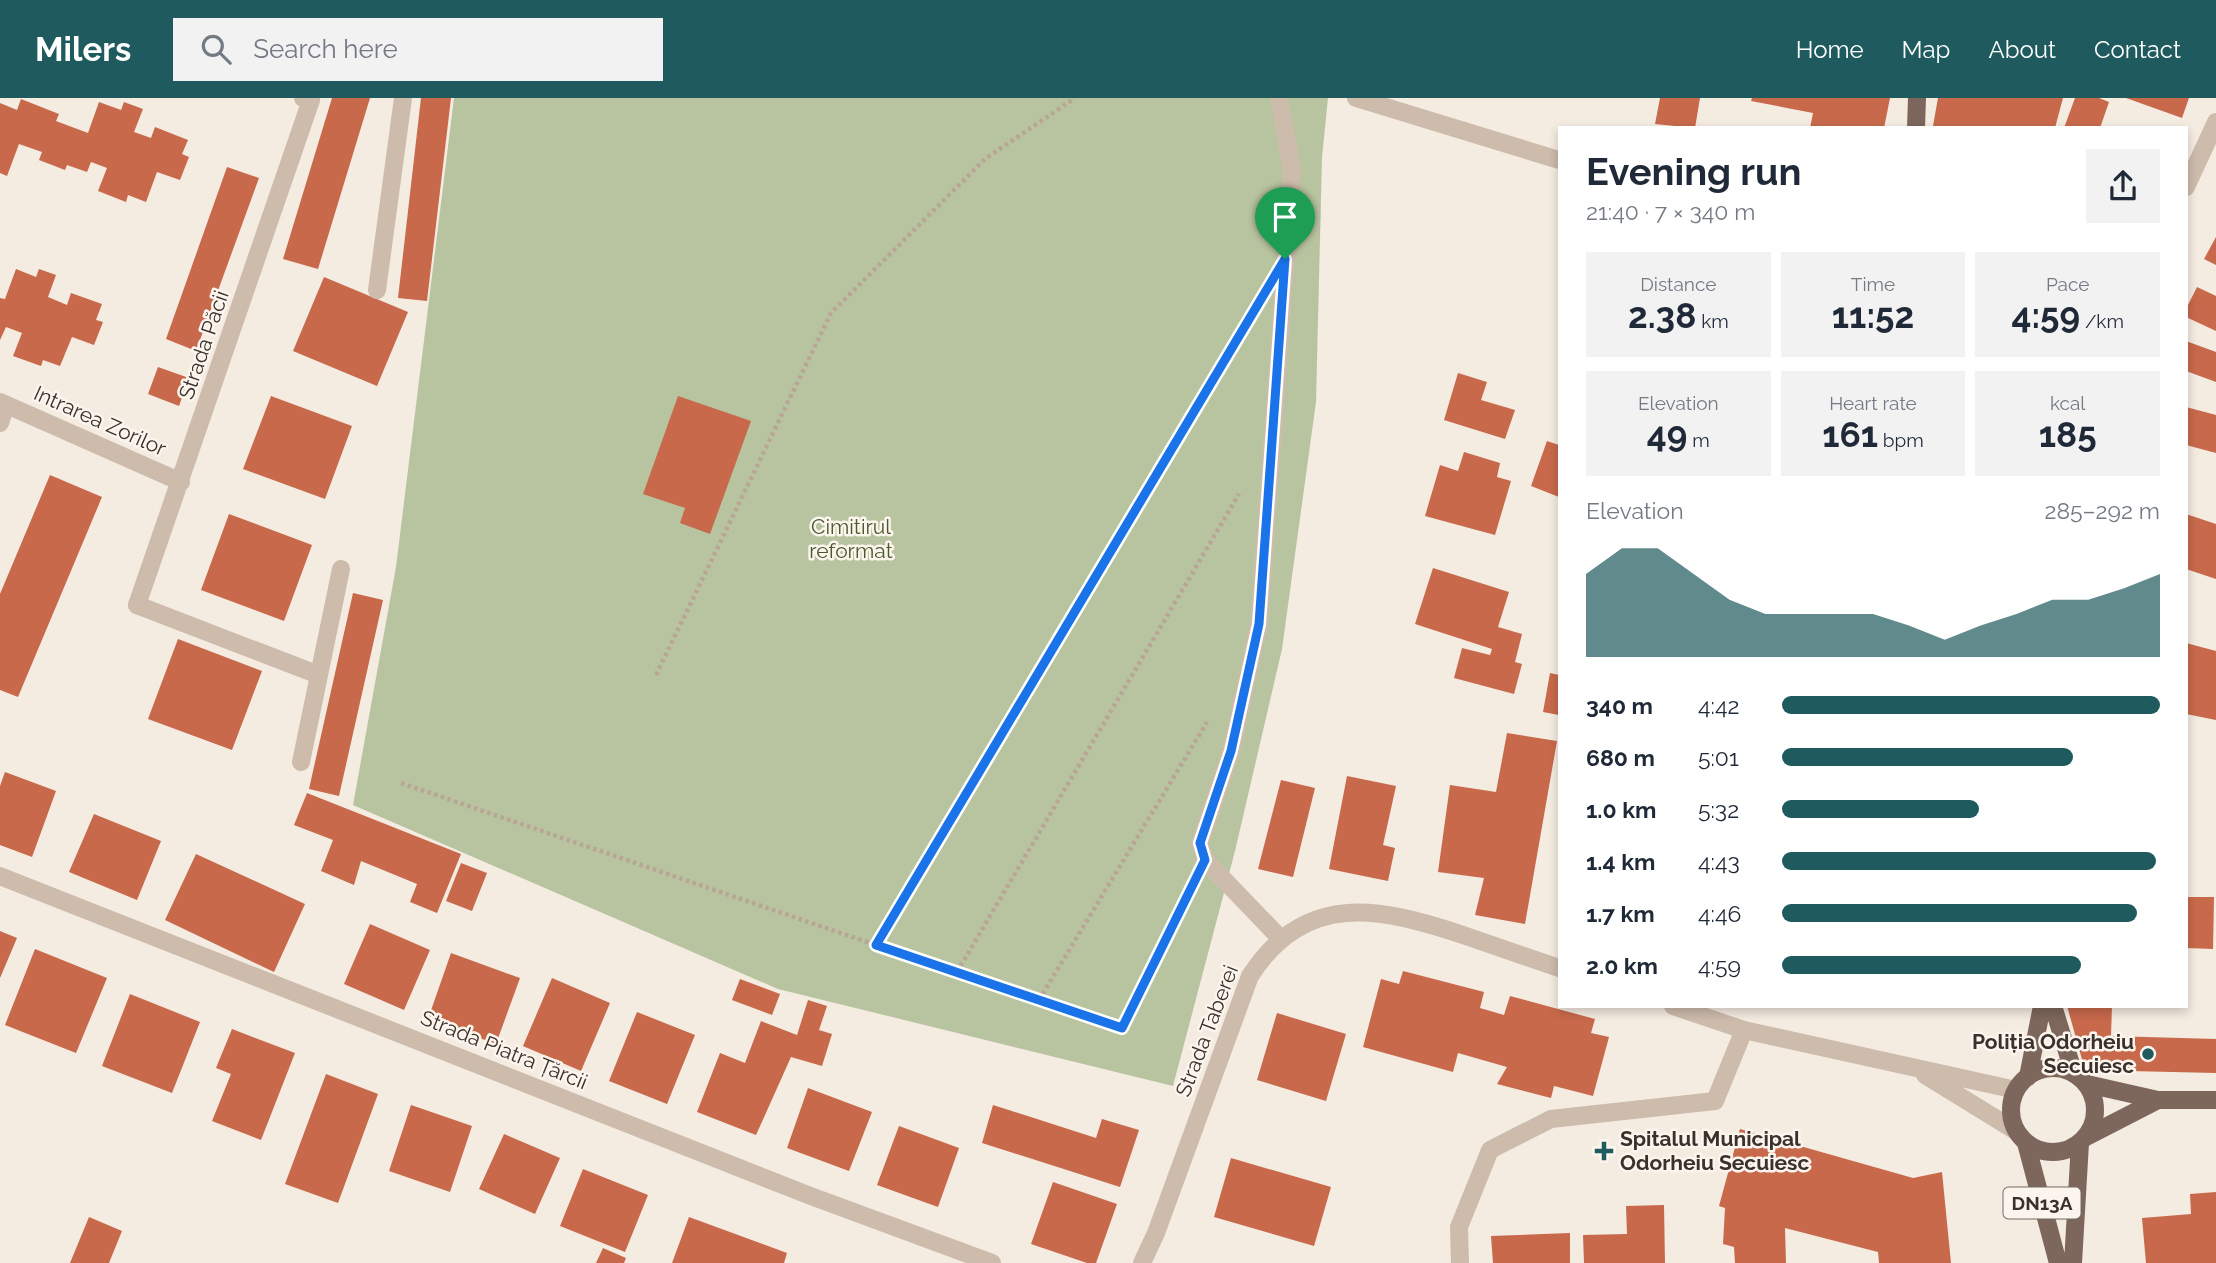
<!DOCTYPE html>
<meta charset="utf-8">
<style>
:root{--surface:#fff;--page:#f2f2f3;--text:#1f2937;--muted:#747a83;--accent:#1f5a5e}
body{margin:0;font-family:Raleway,sans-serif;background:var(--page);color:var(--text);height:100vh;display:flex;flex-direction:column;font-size:26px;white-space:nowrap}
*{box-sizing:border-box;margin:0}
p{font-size:23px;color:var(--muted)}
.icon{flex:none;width:38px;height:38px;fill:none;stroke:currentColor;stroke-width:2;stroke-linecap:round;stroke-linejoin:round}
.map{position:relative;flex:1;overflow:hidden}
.panel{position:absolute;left:1558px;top:28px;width:630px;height:882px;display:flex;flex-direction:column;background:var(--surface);border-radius:0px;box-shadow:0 4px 10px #0003}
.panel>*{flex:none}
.pin{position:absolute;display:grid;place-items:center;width:60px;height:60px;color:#fff;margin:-72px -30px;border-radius:50% 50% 50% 0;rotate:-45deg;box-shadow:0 0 7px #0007}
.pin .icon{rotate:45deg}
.round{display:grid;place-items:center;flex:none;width:74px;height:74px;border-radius:0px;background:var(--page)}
.headline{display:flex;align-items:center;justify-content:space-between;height:119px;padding:0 28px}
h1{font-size:38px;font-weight:700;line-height:52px}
.stats{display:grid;grid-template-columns:repeat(3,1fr);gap:10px;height:119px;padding:7px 28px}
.stats div{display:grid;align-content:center;border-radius:0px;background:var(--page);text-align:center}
.stats b{font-size:35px;font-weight:700}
.stats small{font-size:19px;font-weight:400}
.stats p{font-size:19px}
.chart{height:196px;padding:14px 28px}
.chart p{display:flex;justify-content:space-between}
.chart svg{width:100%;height:126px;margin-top:7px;fill:var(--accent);opacity:.7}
ul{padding:0 28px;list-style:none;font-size:23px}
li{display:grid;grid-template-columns:112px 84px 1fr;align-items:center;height:52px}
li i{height:18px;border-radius:9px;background:var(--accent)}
header{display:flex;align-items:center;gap:42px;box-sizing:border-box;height:98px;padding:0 35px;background:var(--accent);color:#fff}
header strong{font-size:33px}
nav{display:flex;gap:38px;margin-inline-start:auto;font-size:24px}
.search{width:490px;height:63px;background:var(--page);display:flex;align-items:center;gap:18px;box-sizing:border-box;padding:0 24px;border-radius:0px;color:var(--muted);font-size:26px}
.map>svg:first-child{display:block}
.green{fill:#b8c4a0}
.building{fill:#c8694b}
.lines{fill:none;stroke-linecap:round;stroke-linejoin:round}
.path{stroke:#b9a596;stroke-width:4.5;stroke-dasharray:3.5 3.5;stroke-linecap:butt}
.service{stroke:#cdbbac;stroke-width:18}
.minor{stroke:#cdbbac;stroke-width:18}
.primary{stroke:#7d675c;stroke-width:18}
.route-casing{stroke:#fff;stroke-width:14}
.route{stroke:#1a73e8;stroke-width:9}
.poi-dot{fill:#1f5a5e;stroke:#fbf5ee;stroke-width:2.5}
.labels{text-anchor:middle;stroke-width:5;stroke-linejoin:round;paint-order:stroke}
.shield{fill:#fbf5ee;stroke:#756b66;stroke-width:2}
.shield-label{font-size:19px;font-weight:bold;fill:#3b302b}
.street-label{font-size:21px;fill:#3b302b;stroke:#fbf5ee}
.park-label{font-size:21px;fill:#4a5a2e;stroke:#fbf5ee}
.poi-label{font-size:21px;font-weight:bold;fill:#3b302b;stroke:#fbf5ee;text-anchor:end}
</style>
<header>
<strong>Milers</strong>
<div class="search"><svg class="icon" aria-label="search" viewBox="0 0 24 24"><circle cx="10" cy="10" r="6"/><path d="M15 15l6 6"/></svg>Search here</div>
<nav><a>Home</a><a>Map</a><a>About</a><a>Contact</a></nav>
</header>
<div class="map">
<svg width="2216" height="1165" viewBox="0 0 2216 1165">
<rect width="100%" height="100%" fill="#f4ebe1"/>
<!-- green -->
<path class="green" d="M454,0h874l-6,59 -6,245 -34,247 -47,202 -62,235 -395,-97 -425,-184 43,-238z"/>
<!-- building -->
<path class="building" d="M332,0h38l-52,171 -35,-10z
M421,0h30l-24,203 -29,-3z
M1660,0h40l-5,30 -40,-4z
M1752,0h138l-6,30h-74l3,-15 -62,-12z
M1938,0h125l-8,30h-117l-5,-2z
M2075,0h24l10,4 -9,26h-36z
M2126,0h63l-7,20z
M21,1l38,15 -3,7 32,12 11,-31 22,8 3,-8 19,7 -9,23 17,6 4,-11 33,13 -6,14 7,3 -9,23 -23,-8 -11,30 -18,-7 -2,7 -28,-11 9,-23 -16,-6 -4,10 -20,-7 -2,5 -26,-10 3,-8 -23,-8 -12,32 -7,-3v-70l17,7z
M227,69l32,11 -63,173 -30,-12z
M2216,139v28l-12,-6z
M16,171l20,8 3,-8 17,6 -8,22 19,8 4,-12 31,11 -6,16 7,2 -9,23 -22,-8 -12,29 -17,-6 -2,6 -28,-10 9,-23 -16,-6 -6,13v-42l5,1z
M324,179l84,35 -31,74 -84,-35z
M2197,189l19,9v35l-30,-14v-8z
M2186,243l30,11v30l-30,-11z
M158,269l31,11 -10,28 -31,-12z
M1458,275l29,9 -6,18 34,10 -10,29 -61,-19z
M271,298l81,30 -27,73 -82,-30z
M678,298l73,25 -41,113 -30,-11 5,-15 -42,-14z
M2186,309l30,8v38l-30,-8z
M1547,343l12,4v52l-28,-11z
M1464,354l36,11 -3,14 14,4 -16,54 -70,-19 15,-51 18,6z
M50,377l52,22 -84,200 -18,-7v-96z
M229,416l83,31 -28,76 -83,-31z
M2186,416l30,10v55l-30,-10z
M1433,470l76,24 -11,35 24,7 -7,28 7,2 -8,30 -60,-16 8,-30 28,7 2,-6 -77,-25z
M353,495l30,7 -44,196 -30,-7z
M178,541l84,32 -30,79 -84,-31z
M2186,545l30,8v69l-30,-6z
M1550,575l9,2v40l-16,-3z
M1507,635l50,8 -32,183 -50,-9 9,-37 -46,-6 12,-87 46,7z
M5,674l51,19 -24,66 -32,-12v-59z
M1347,678l49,10 -13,59 12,3 -7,33 -59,-12z
M1281,682l34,8 -22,89 -35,-8z
M307,695l154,61 -24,59 -27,-11 7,-18 -56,-23 -7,24 -33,-14 12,-31 -39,-15z
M94,716l67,27 -24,59 -68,-28z
M196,756l109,50 -31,68 -109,-52z
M461,765l26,10 -15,38 -26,-10z
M2186,799h28l-1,52 -27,-1z
M370,826l60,26 -26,60 -60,-26z
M0,833l17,7 -17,40z
M35,851l72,29 -31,75 -71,-28z
M451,855l69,25 -24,66 -68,-25z
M1403,873l81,21 -4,16 24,7 6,-19 85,23 -4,14 18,4 -16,59 -39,-10 -3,12 -54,-14 10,-17 -49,-14 -5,19 -90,-25 18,-68 18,5z
M552,880l58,25 -29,68 -58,-25z
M740,881l40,15 -8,21 -40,-15z
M130,896l70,28 -28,71 -70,-27z
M808,902l19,6 -8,24 13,4 -10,32 -31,-9 -35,78 -59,-23 23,-59 25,10 16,-42 36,14z
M2067,908h45l-1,30 105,3v34l-131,-3z
M637,914l58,23 -28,69 -58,-23z
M1277,915l69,21 -20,67 -69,-21z
M232,931l63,24 -34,87 -49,-19 19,-47 -15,-6z
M326,976l52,20 -40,109 -53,-19z
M808,990l64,24 -23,59 -62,-23z
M411,1007l61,21 -22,66 -61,-21z
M993,1007l103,33 6,-19 37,11 -19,57 -138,-44z
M899,1028l60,22 -21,59 -61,-22z
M1740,1031l173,49 29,-6 9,91h-72l-1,-11 -93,-24 1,35h-51l-1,-16 -11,-3 2,-36 -6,-2z
M504,1036l56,24 -25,56 -56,-25z
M1231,1060l100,29 -17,59 -100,-29z
M583,1071l65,26 -23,57 -65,-26z
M1053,1084l64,22 -21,59h-9l-56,-19z
M2216,1094v71h-70l-4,-45 49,-4 -1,-20z
M1664,1107l1,58h-81l-1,-28 44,-1 -1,-28z
M89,1119l33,14 -13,32h-39z
M689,1119l98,36 -3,10h-112z
M1570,1135v30h-77l-2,-27z
M603,1150l23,10 -2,5h-28z"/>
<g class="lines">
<!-- path -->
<path class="path" d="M656,577l175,-362 154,-154 90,-61
M401,685l721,246 71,-143
M876,847l377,-631
M957,874l282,-478
M1039,902l168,-278"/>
<!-- service -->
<path class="service" d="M1279,0l13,72 -33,454 -28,128 -31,91 5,17 75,78
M1356,0l203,62
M377,192l26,-192
M0,325l6,-18
M137,507l182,70
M301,664l40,-193
M1460,1165l-1,-36 31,-77 61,-31 164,-18 29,-71"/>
<!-- minor -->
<path class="minor" d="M2186,89l30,-65
M0,304l181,80
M137,507l174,-505 -8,-2
M0,778l808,319 184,68
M1673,908l71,24 272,60
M1925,977l91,56
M1142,1165l14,-30 94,-257c55,-85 129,-69 213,-41 32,11 64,22 96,33"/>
<!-- primary -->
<path class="primary" d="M1916,30l1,-30
M2053,908l21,68
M2011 1012a42 42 0 1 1 84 0a42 42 0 1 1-84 0Z
M2028,979l14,-71
M2087,986l71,16h58
M2086,1039l72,-37
M2026,1045l32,120
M2073,1165l7,-120"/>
</g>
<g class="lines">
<defs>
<path id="route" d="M1285,161l-26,365 -28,127 -31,92 5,17 -83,168 -246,-83z"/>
</defs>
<!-- route casing -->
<use href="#route" class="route-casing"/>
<!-- route -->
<use href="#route" class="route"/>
</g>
<!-- markers -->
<g class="poi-dot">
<circle cx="2148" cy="956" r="7"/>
<path d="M1600.5 1042.5h7v7h7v7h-7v7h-7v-7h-7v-7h7z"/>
</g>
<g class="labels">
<!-- shield labels -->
<rect class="shield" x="2003.5" y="1089.5" width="77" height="31" rx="5"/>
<g class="shield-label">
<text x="2042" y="1112">DN13A</text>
</g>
<!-- street labels -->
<g class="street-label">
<text transform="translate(204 247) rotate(-71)" y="7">Strada Păcii</text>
<text transform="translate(100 323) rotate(24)" y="7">Intrarea Zorilor</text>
<text transform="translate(1207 933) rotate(-69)" y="7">Strada Taberei</text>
<text transform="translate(504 952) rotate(22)" y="7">Strada Piatra Țărcii</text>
</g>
<!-- park labels -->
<g class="park-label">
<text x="851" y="436">Cimitirul<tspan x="851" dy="24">reformat</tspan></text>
</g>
<!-- poi labels -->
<g class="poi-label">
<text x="2134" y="951">Poliția Odorheiu<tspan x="2134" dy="24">Secuiesc</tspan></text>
<text x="1620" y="1048" text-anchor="start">Spitalul Municipal<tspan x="1620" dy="24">Odorheiu Secuiesc</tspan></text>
</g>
</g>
</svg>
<div class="pin" style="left:1285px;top:161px;background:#1e9e55"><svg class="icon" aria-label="arrive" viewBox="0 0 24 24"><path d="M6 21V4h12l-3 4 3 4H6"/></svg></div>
<section class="panel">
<div class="headline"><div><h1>Evening run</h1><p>21:40 · 7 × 340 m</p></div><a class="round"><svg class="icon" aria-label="share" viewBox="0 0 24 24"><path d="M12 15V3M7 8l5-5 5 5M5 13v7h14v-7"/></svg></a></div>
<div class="stats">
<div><p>Distance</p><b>2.38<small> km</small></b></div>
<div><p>Time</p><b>11:52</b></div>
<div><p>Pace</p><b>4:59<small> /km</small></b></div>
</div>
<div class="stats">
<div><p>Elevation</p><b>49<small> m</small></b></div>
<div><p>Heart rate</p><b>161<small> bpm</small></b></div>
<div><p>kcal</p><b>185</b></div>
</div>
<div class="chart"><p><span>Elevation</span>285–292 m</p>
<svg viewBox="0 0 160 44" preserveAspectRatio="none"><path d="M0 44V15L10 6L20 6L30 15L40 24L50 29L60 29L70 29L80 29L90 33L100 38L110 33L120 29L130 24L140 24L150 20L160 15V44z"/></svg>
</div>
<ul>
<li><b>340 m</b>4:42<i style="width:100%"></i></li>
<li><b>680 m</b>5:01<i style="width:77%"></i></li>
<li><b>1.0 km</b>5:32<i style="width:52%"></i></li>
<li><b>1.4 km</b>4:43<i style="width:99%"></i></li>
<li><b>1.7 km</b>4:46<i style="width:94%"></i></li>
<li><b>2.0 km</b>4:59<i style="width:79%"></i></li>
</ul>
</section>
</div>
